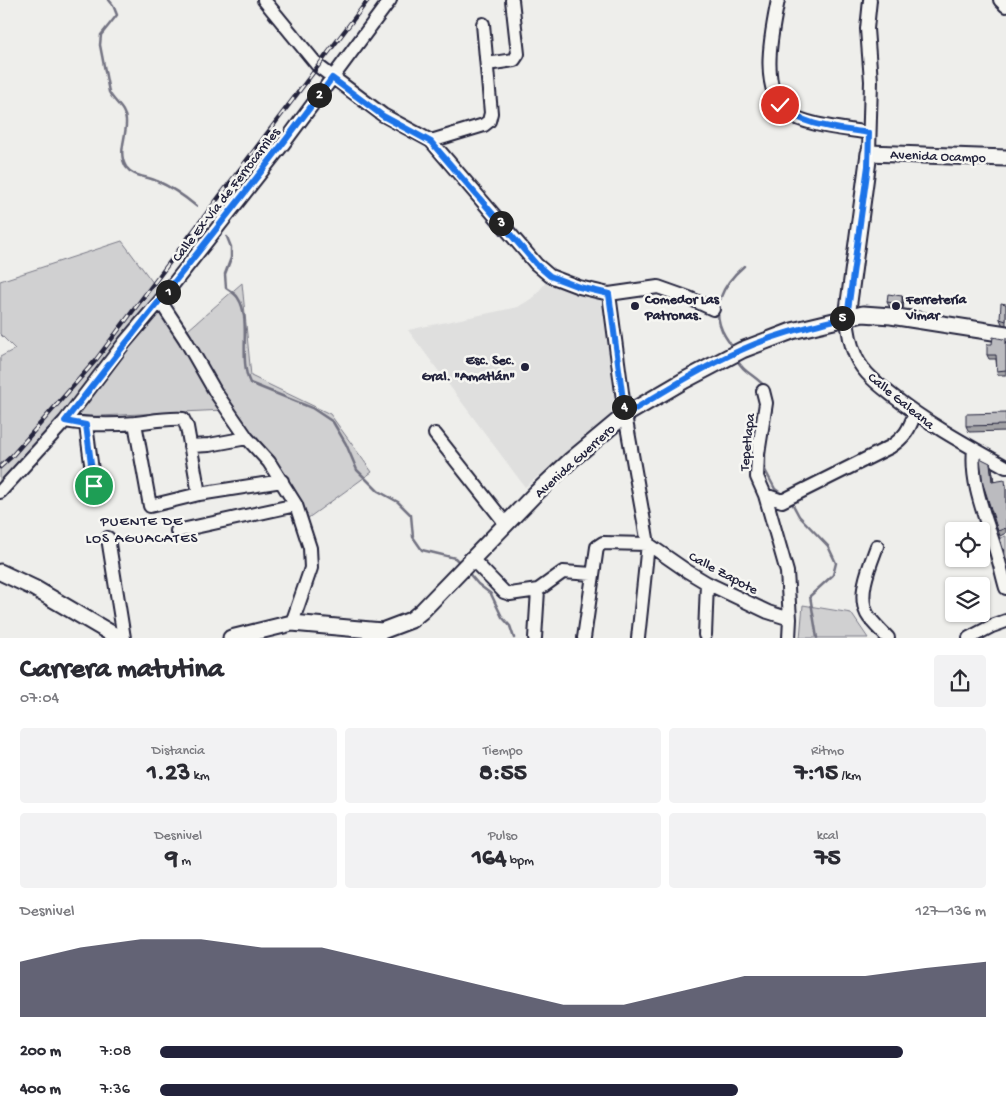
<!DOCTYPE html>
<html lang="es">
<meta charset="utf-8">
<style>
:root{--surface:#fff;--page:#f2f2f3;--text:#2b2b33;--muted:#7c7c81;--accent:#22223b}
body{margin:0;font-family:"Gochi Hand",sans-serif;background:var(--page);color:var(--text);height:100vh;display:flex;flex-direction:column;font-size:19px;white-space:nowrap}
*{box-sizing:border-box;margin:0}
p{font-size:16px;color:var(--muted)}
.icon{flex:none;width:28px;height:28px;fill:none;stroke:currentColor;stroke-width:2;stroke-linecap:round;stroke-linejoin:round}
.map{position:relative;height:638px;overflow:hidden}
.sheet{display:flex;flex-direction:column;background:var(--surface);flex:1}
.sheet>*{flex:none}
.fabs{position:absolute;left:945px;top:522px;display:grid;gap:10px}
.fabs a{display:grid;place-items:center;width:45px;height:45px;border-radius:5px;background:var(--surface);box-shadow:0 1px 4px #0004;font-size:25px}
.pin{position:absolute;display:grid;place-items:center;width:42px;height:42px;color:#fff;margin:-21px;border:2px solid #fff;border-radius:50%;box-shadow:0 1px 5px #0007}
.km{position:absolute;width:25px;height:25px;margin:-12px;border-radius:50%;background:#222;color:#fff;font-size:14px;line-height:25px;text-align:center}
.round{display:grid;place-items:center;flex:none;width:52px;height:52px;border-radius:5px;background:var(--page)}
.overview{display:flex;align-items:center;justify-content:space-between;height:85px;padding:0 20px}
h1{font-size:28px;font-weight:700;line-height:38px}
.figures{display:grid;grid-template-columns:repeat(3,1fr);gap:8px;height:85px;padding:5px 20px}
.figures div{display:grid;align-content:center;border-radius:5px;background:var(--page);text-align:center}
.figures b{font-size:25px;font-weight:700}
.figures small{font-size:14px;font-weight:400}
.figures p{font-size:14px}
.chart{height:140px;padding:10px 20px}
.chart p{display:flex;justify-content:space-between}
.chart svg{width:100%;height:90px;margin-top:5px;fill:var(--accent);opacity:.7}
ul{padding:0 20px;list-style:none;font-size:16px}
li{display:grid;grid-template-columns:80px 60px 1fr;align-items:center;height:38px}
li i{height:12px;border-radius:6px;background:var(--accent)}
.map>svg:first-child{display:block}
.built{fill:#dfdfde}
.green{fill:#d0d0d1;stroke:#797986}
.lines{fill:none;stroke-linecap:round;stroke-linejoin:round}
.stream{stroke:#727281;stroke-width:2.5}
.minor-casing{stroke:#22223b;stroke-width:16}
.major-casing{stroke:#22223b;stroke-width:19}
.minor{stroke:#f6f6f2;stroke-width:12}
.major{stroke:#f6f6f2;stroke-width:15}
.rail-casing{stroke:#22223b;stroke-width:4.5}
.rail{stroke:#f6f6f2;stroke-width:2.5;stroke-dasharray:8;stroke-linecap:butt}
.wall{fill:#a1a1a4;stroke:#22223b}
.shaded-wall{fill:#838386;stroke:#22223b}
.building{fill:#bbbbbf;stroke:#22223b}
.route-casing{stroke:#fff;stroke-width:10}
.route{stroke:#1a73e8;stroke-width:6}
.poi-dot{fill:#22223b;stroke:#f6f6f2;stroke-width:2}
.labels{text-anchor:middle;stroke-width:5;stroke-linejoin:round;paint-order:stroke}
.street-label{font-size:14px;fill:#22223b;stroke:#f6f6f2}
.poi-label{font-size:14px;font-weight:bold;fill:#22223b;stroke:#f6f6f2;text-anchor:start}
.neighbourhood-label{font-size:15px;letter-spacing:1px;fill:#22223b;stroke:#f6f6f2}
</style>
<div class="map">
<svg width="1006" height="638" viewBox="0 0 1006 638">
<rect width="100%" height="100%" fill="#eeeeeb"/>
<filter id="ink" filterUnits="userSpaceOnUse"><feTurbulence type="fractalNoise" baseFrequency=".02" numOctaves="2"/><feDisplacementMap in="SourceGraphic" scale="10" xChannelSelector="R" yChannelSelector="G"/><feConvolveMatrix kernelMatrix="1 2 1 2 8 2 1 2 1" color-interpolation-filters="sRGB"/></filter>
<g filter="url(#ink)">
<!-- built -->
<path class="built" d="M546,282l53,17 8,12 12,99 -94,77 -117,-157 110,-23 16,-10z"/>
<!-- green -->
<path class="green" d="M122,241l66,89 54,-47 9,93 79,38 42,58 -68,49 -80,-111 -145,7 -79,72v-132l15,-8 -15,-15v-53z
M1006,536v43l-12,-39z
M803,605l48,8 17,25h-68z"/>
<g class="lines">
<!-- stream -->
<path class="stream" d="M109,0l4,5 4,10 -16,20 -1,10 9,47c5,10 17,17 17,29 1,16 -9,31 0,46 7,10 21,9 31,14 14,6 27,15 39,25
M227,237l4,10v11l-6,16 1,14c4,3 10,6 12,10 14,21 0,61 12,85l62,25 21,14 13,22 11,26 21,21 20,11 13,13 2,22 9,13 33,8 5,5
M733,349c-2,-5 -5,-8 -8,-13 -16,-27 -2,-52 19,-70
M737,359c4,12 21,18 29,29
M765,447v23l10,19 10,7
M791,501l8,15 29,30 8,17 -3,12 -23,21 7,42
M467,571l11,13 13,10 11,23 8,9 4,12"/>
<defs>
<path id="minor" d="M264,0l54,66 65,49 48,26 105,123 14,12 29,11 30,7 49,-7 31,11 24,11
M778,0c-6,31 -20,90 10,113 18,13 59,16 81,20
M1000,0l6,6
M487,64l27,-4 4,-6 -6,-54
M431,141l53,-16 5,-4 2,-8 -8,-89
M869,153l2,-72 -4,-52 3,-29
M609,294l16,121 23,129 -10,94
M160,301l25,38 31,54 31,45 22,24 27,43 14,43 1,20 -19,55
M847,317c1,14 3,27 9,40 7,16 24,29 37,39 35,28 74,49 113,71
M763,391l3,12 -8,51 -1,23 8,18 22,77 3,47 -1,19
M65,421c24,4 47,4 71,2 16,-2 31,-5 47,-4l4,8 12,67
M135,423l15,83 49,-12 83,-13
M86,425l8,61
M435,434l71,90
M190,446l19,-1 38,-7
M974,449c-4,38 14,73 24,109 3,10 5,20 8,30
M0,492l65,-71 60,-79 35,-41 124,-158 106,-143
M765,495l17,6 108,-54c15,-10 19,-17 25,-34
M177,531l119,-26
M108,538l16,100
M877,546c-7,19 -20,48 -10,68 5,9 15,17 21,24
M472,559l32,33 6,2 28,-4 25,-18 29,2
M705,635l2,-52
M535,638l3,-48
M584,638l13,-91 6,-4 45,1 39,27 20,12 61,29 22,7
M969,638l23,-12 14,-5"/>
<path id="major" d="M847,317l22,-164 137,5
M0,572l34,16 85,50
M231,638l61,-15 90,8 29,-11 11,-9 114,-118 35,-33 54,-45 60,-35 57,-30 50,-19 71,-17 28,2 115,18"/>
</defs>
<!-- minor casing -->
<use href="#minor" class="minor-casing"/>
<!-- major casing -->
<use href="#major" class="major-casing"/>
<!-- minor -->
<use href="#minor" class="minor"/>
<!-- major -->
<use href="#major" class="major"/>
<defs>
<path id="rail" d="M0,467l12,-11 83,-95 273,-361"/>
</defs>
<!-- rail casing -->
<use href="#rail" class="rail-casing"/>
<!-- rail -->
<use href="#rail" class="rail"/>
</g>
<!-- wall -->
<path class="wall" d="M902,296l2,4 -1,8 -14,-2 -2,-4z
M1006,304v21l-4,-1 -2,-5z
M1006,338v37h-8l-1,-4 -1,-12h-7l-2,-4 5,-11z
M1006,413v18l-37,1 -3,-6z
M990,463l2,5 2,14 12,2v49l-6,3 -17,-52z"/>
<!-- shaded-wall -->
<path class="shaded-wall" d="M902,296l2,4 -1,8 -1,-4z
M990,463l2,5 2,19 -2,-5z"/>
<!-- building -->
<path class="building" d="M888,294l14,2v8l-15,-2z
M1001,303l5,1v17l-6,-2z
M993,337l10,2 3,-1v32l-9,1 -1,-16h-9v-11h5z
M1006,413v12l-40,1v-12z
M980,458l10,5 2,19 13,-2 1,9v39l-8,3 -15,-47z"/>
</g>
<g class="lines" filter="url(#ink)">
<defs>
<path id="route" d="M94,486l-8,-61 -21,-4c88,-115 182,-226 267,-343l51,38 48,26 105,122 14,12 29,11 30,7 16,121c38,-23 76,-47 116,-65 34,-16 71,-24 106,-33l21,-151 1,-33c-30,-5 -66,-6 -89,-28"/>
</defs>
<!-- route casing -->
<use href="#route" class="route-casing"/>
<!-- route -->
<use href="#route" class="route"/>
</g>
<!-- markers -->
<g class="poi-dot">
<circle cx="635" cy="306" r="5"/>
<circle cx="896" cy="306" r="5"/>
<circle cx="525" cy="367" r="5"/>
</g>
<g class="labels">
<!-- street labels -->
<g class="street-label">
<text transform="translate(938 155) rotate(2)" y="5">Avenida Ocampo</text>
<text transform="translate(225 194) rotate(-52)" y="5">Calle Ex-Vía de Ferrocarriles</text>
<text transform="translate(902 400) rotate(39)" y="5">Calle Galeana</text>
<text transform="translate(746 442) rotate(-84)" y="5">Tepetlapa</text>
<text transform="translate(574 460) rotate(-42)" y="5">Avenida Guerrero</text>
<text transform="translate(724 572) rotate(28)" y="5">Calle Zapote</text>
</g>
<!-- poi labels -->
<g class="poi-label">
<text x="645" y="303">Comedor Las<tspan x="645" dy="16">Patronas.</tspan></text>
<text x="906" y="303">Ferretería<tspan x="906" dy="16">Vimar</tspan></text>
<text x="515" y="364" text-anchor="end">Esc. Sec.<tspan x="515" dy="16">Gral. "Amatlán"</tspan></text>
</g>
<!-- neighbourhood labels -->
<g class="neighbourhood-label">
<text x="142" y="525">PUENTE DE<tspan x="142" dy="17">LOS AGUACATES</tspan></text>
</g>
</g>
</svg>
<div class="fabs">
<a><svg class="icon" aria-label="locate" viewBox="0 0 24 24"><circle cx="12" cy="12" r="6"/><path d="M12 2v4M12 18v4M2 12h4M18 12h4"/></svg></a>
<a><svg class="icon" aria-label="layers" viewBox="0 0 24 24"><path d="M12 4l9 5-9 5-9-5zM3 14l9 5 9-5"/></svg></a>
</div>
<div class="pin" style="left:94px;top:486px;background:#1e9e55"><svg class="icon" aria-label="arrive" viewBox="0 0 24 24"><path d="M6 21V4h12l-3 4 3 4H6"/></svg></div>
<div class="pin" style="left:780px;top:105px;background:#d93025"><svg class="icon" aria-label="check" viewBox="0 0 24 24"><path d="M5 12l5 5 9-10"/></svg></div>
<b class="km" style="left:168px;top:292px">1</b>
<b class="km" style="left:319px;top:95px">2</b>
<b class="km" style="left:501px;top:223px">3</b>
<b class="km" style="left:624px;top:407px">4</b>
<b class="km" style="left:842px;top:318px">5</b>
</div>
<section class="sheet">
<div class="overview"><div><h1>Carrera matutina</h1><p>07:04</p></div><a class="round"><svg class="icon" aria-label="share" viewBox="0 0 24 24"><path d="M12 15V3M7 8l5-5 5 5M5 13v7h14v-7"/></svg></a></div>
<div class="figures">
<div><p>Distancia</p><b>1.23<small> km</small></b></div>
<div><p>Tiempo</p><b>8:55</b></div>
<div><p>Ritmo</p><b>7:15<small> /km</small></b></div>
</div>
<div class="figures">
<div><p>Desnivel</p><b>9<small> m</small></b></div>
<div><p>Pulso</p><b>164<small> bpm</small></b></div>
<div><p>kcal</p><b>75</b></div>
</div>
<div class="chart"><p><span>Desnivel</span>127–136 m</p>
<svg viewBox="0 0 160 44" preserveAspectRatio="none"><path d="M0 44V17L10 10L20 6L30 6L40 10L50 10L60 17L70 24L80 31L90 38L100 38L110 31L120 24L130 24L140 24L150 20L160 17V44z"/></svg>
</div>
<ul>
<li><b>200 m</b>7:08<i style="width:90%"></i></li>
<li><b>400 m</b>7:36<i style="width:70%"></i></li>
</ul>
</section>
